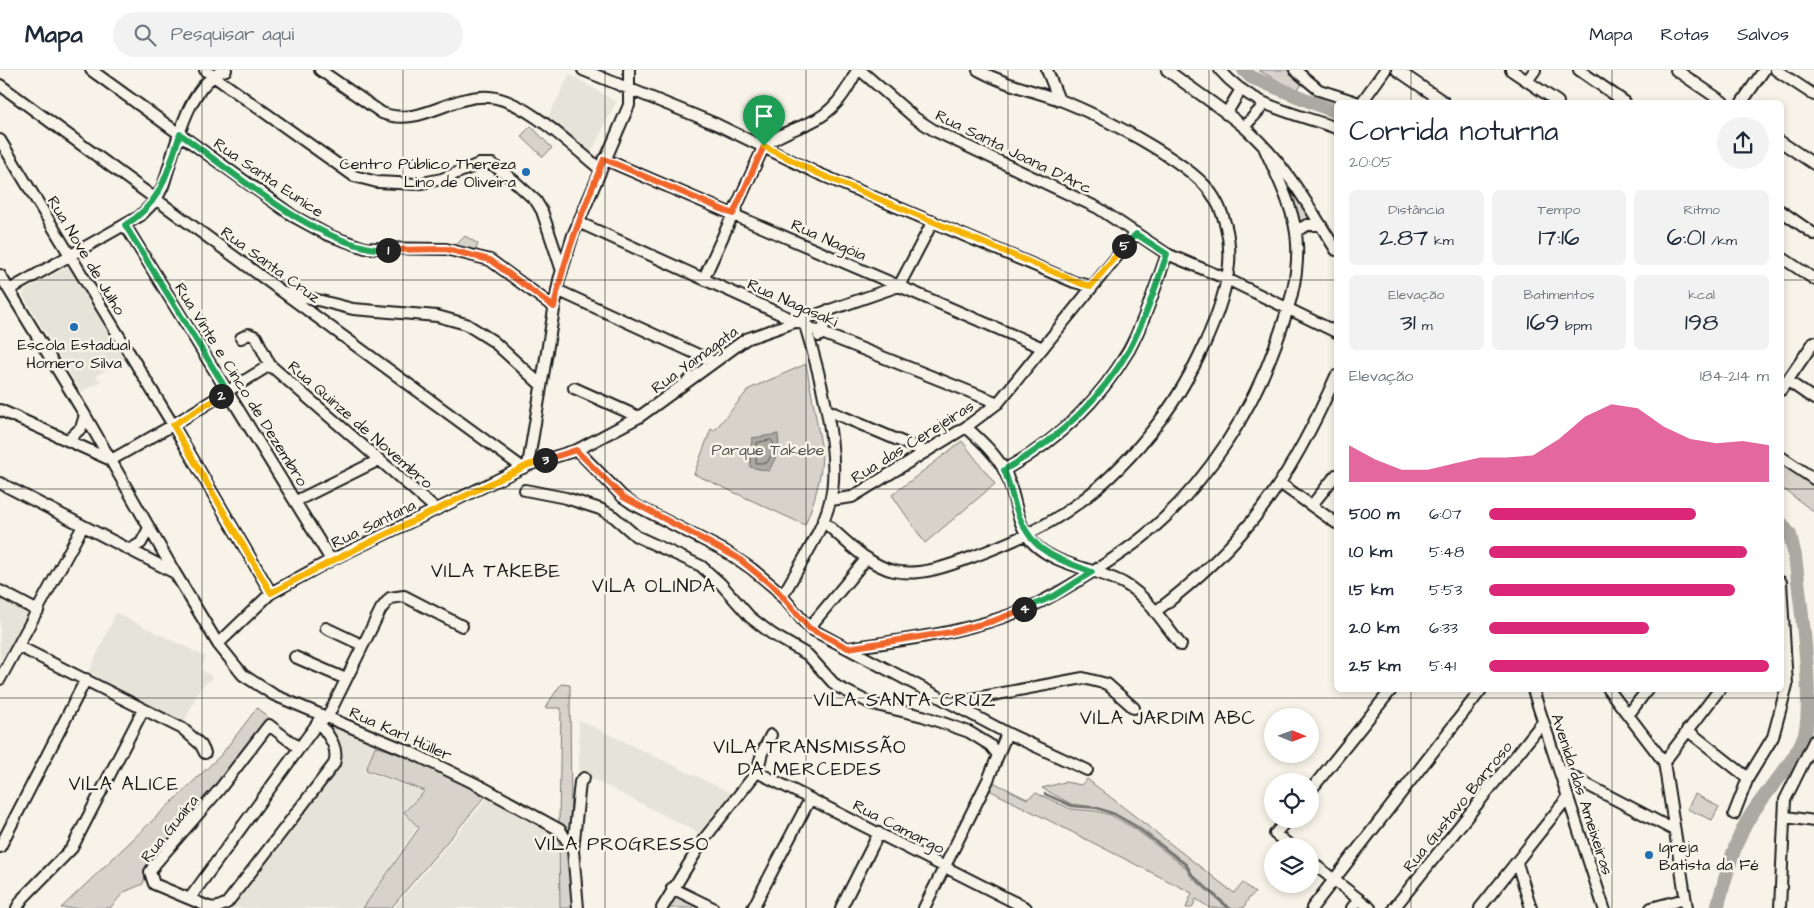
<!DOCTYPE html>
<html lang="pt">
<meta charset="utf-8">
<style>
:root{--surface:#fff;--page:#f2f2f3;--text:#1f2937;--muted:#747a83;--line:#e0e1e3;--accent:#db2777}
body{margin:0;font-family:"Architects Daughter",sans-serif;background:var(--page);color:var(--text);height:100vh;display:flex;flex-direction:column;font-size:19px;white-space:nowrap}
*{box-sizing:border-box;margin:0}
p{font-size:16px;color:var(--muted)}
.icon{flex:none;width:28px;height:28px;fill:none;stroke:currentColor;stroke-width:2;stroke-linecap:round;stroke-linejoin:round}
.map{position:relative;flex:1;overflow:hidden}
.side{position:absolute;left:1334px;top:30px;width:450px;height:592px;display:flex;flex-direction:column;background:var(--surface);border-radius:8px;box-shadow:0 2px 8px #0003}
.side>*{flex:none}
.needle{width:32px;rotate:91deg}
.controls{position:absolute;left:1264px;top:638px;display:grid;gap:10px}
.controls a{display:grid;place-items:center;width:55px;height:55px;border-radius:50%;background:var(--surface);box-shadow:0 2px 8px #0003;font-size:25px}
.pin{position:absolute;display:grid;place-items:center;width:42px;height:42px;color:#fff;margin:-51px -21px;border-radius:50% 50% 50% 0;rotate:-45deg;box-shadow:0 0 5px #0007}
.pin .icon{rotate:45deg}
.km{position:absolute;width:25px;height:25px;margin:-12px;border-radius:50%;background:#222;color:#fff;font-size:14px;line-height:25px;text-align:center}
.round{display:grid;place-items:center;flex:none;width:52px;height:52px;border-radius:26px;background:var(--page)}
.overview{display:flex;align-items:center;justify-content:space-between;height:85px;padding:0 15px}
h1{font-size:28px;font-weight:600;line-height:38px}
.stats{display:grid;grid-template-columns:repeat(3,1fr);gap:8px;height:85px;padding:5px 15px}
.stats div{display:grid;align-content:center;border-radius:8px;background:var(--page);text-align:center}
.stats b{font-size:25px;font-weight:600}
.stats small{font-size:14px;font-weight:400}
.stats p{font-size:14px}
.chart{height:140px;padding:10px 15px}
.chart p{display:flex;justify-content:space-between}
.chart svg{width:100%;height:90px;margin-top:5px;fill:var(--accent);opacity:.7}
ul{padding:0 15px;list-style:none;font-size:16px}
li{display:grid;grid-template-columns:80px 60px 1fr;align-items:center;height:38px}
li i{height:12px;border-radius:6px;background:var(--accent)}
header{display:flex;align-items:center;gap:30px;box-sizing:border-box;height:70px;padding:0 25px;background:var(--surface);border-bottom:1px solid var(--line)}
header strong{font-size:24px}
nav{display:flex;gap:28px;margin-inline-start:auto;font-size:18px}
.search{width:350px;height:45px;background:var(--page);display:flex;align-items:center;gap:12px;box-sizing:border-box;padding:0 18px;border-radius:28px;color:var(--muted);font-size:19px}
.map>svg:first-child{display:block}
.built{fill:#e6e3d9}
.green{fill:#d7d3cb;stroke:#7a7874}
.water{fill:#aca9a2;stroke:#72716c}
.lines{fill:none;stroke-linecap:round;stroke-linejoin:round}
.shore{stroke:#565452;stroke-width:1}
.stream{stroke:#72716c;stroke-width:2.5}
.river{stroke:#aca9a2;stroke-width:14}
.minor-casing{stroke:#1c1c1c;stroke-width:14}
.minor{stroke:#f7f3e8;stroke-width:10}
.split-1-casing{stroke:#fff;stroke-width:10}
.split-2-casing{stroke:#fff;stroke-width:10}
.split-3-casing{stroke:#fff;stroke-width:10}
.split-4-casing{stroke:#fff;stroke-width:10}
.split-5-casing{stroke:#fff;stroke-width:10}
.split-6-casing{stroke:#fff;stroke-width:10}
.split-1{stroke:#f0652b;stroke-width:6}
.split-2{stroke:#22a559;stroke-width:6}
.split-3{stroke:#f5b400;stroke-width:6}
.split-4{stroke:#f0652b;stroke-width:6}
.split-5{stroke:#22a559;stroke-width:6}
.split-6{stroke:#f5b400;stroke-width:6}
.grid{fill:none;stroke:#1c1c1c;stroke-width:1;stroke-opacity:0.55}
.poi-dot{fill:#1f6fb2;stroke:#f7f3e8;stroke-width:2}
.labels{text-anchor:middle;stroke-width:5;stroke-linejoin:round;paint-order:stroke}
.street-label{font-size:16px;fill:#1c1c1c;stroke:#f7f3e8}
.poi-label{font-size:16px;fill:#1c1c1c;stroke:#f7f3e8;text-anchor:end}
.park-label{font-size:16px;fill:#545351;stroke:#f7f3e8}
.quarter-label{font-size:19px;letter-spacing:1px;fill:#1c1c1c;stroke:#f7f3e8}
</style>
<header>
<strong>Mapa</strong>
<div class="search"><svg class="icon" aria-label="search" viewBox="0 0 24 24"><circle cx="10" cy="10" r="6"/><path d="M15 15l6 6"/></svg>Pesquisar aqui</div>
<nav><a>Mapa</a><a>Rotas</a><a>Salvos</a></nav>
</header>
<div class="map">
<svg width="1814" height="838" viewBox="0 0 1814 838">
<rect width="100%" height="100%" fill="#f7f3e8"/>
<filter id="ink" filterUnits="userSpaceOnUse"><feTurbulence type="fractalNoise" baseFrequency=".02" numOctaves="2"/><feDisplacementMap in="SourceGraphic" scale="10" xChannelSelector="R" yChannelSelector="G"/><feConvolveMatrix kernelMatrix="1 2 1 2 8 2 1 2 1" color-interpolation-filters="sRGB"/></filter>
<g filter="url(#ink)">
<!-- built -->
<path class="built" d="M570,4l46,28 -27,55 -42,-38z
M69,196l56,93 -29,17 5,5 -20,11 -58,-97 3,-5z
M0,527l30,17 -30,48z
M116,543l90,44 -5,12 12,9 -12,9 -17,35 -96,-48z
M579,650l152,73 -32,40 -120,-61z
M323,652l51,23 -10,27 60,19 -21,21 14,15 -54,81h-136l114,-151z
M489,726l69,39 2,73h-166z"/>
<!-- green -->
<path class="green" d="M1258,0h29l15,12 -2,5 -5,3z
M531,56l21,22 -9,9 -22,-21z
M1287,114l13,14 16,25 -19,4z
M465,166l13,8 -4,10 -15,-4 -3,-5z
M806,294l16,86c0,27 -7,50 -17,75l-111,-51 17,-45 3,2 35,-42z
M962,371l33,43 -70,59 -33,-48z
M1781,393l33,24v25l-33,-25z
M561,614l9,1 1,151 -12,-12 2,-116h-16z
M257,638l12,10 -63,81 -50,57 -7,4 -6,24 -19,8 -14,16h-49l160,-153z
M375,676c40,12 74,29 110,51l-94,111h-28l56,-80 -15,-16 21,-21 -59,-21z
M1087,709l147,114 9,-10 12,10 -7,6 -4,9h-13l-8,-5 -30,-28 -6,-11 -49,-38 -24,-13 -18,-6 -25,-3 -29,-16 23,-6 16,3z
M993,712l34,17 9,-6 35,16 25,2 15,4 24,14 50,38 6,10 36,31h-17l-14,-9 -4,9h-6l6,-15 -203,-103z
M1695,724l24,13 -7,13 -25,-11z
M559,765l12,15 5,58h-16z
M675,824l20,10 -2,4h-25z"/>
<!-- water -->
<path class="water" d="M778,364l1,16 -10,21 -19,-4 2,-29z"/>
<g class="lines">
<!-- shore -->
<path class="shore" d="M771,370l2,2 1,8 -7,13h-11l1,-20z"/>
<!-- stream -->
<path class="stream" d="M1045,724l27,12 25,2 17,6 22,13 50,38 6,10 37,33"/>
<!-- river -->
<path class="river" d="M1244,0l7,7 85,35
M1717,838c9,-31 16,-65 34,-93 17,-27 43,-50 54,-81 9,-37 -5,-135 -10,-178l-5,-21 -9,-12"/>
<defs>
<path id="minor" d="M91,0l202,146 35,19 37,13 81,1 44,11 64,47
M205,0l149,106 23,6 40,2 25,-5 37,-15h13l21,16 23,21 6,10 20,60
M320,0l62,43c38,15 68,-19 107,-16 35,2 84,50 111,72
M583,0l133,54 101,49 257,109 17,4
M860,0l55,48 20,13 163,77 69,46 60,25 109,53
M1047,0l12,30
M1167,0c25,19 53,37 77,57 40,35 65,79 92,123
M1220,0c32,37 72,42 116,58
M1295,0l24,20 37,12
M1397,0l47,32
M1511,0l47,32
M1579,0l46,32
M1676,0l47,32
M1776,0l38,25
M1527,11l8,-11
M0,15l523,383
M1362,32l23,-32
M1742,32l22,-32
M1226,44l14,-23
M1244,57l20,-22
M0,70l173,285 98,168
M1781,72l33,22
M604,89l439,189
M1781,141l33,23
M578,152l244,111 176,70
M125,155l206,335
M1296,161l11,-6h14
M1781,187l33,22
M0,205l85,140 90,158 43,71 25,31 31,20 134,56 72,35 80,44 13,20
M704,208l60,-132c13,-11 29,-16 45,-23 24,-10 37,-30 48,-53
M9,220l131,-74 16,-16 7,-14c12,-35 24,-104 63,-116
M557,220l157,72
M290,223l63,16 84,7 29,8 27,17 48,44
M819,266l5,-10 4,-16
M241,268l8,-4 7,3 14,28 166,144
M1788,311l26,18
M574,318l65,29
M1781,320l33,-48
M0,340l111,50
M827,340l99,42
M966,357c14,13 29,26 38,43 13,23 10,54 30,74 24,23 63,24 91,40 24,14 39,40 56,61
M68,370l13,-12 4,-13
M577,380l46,47 10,7 92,47 27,18 24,20 33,39 198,105 80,37
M1781,387l33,22
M111,390l62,-35 97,-60
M528,395l31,-185 14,-45 56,-130v-35
M1004,400c52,-28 95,-69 125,-120 16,-30 27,-65 38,-96
M0,413l175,90
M1281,414l55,39
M525,420l41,8 34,11 13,7 23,20 65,30 20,18 29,33 22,17 36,21 28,31 36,18 51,12 46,16 21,13 8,10
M831,430l21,-3 114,-70 32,-24 138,-170
M296,431l83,-41
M1312,435l24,-30
M823,451c20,17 44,44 71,50 26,6 57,-6 81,-15 36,-14 70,-28 102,-52 32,-23 60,-53 84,-85 28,-36 64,-109 68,-155 2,-25 -4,-53 -20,-74 -25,-31 -110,-75 -149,-90 -28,-10 -55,-15 -82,-30
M131,479l10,-6 8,-15
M0,521l38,20
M782,527c15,-28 41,-66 48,-96 12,-46 -11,-130 -25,-176
M1155,542c92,-69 135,-132 181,-236
M326,558l36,17
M809,558l58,-70
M218,574l53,-51 60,-33 96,-46 101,-49 49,-15 62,-33 107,-78 153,-53 34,-65
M18,576l165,83 18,16 4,8
M847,578c63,-9 125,-16 183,-41 23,-10 43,-23 64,-36 19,-12 39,-25 56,-40 58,-50 101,-118 127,-190 11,-31 22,-62 20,-97 -1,-33 -20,-67 -33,-97
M295,587l51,22
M0,609l83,-153
M1533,620l71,218
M1609,620l55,72 23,146
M950,633l133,-25 24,6 27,24
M1629,644l18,-24
M327,648l54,-109 9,-11 14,-2 58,30
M1687,660l61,48 25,-41 14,-52 -6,-103
M299,678l-30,-23 -50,65 -64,74 -5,8 4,12 55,23 7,1 11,-5 107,-139c6,-17 -7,-30 -16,-43
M1664,692l55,-72
M1559,700l115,60
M757,702l269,136
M1310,721l81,-101
M1734,744l14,-36
M1786,747l28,4
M1288,749l-13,15 16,12
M0,777l86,-168
M1310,791l60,47
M1517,793l14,45
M672,818l41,20
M190,828l132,-181
M17,838l6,-10 49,-50 71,-138
M578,838l-5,-58 7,-68 4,-4
M662,838l42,-69 53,-67 5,-19 9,-18
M753,838l57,-109
M841,838l38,-75
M924,838l64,-128 19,-47
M1312,838l169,-218
M1352,838l7,-9
M1394,838l149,-186
M1480,838l88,-111
M1651,838l34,-9
M1780,838l5,-108 29,-59"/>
</defs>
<!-- minor casing -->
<use href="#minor" class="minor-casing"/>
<!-- minor -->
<use href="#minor" class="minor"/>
</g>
</g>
<g class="lines" filter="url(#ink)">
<defs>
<path id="split-1" d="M388,180l58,-1 44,11 64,47c10,-51 30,-99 50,-148l129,55 31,-68"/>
<path id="split-2" d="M221,326l7,-4 -103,-167c37,-22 42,-52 55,-91 55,39 140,115 208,116"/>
<path id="split-3" d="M221,326l-48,29 98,168c84,-46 171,-85 257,-128l17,-5"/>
<path id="split-4" d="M545,390l31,-10 47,47 115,61 38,31 33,39 39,20 103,-16 42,-11 31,-12"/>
<path id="split-5" d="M1024,539l30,-13 38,-24c-38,-15 -60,-19 -75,-61 -5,-13 -7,-28 -13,-41 52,-29 95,-69 125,-120 16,-30 27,-65 38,-96l-31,-20 -12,12"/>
<path id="split-6" d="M764,76l53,27 265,111 9,2 33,-40"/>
</defs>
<!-- split-1 casing -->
<use href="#split-1" class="split-1-casing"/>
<!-- split-2 casing -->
<use href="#split-2" class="split-2-casing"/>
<!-- split-3 casing -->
<use href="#split-3" class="split-3-casing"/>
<!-- split-4 casing -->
<use href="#split-4" class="split-4-casing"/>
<!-- split-5 casing -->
<use href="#split-5" class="split-5-casing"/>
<!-- split-6 casing -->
<use href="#split-6" class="split-6-casing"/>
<!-- split-1 -->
<use href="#split-1" class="split-1"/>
<!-- split-2 -->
<use href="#split-2" class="split-2"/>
<!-- split-3 -->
<use href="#split-3" class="split-3"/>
<!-- split-4 -->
<use href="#split-4" class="split-4"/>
<!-- split-5 -->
<use href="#split-5" class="split-5"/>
<!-- split-6 -->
<use href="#split-6" class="split-6"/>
</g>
<!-- grid -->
<path class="grid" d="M202,0v838M403,0v838M605,0v838M806,0v838M1008,0v838M1209,0v838M1411,0v32M1612,0v32M0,210h1336M1781,210h33M0,419h1336M1781,419h33M1411,620v218M1612,620v218M0,628h1814"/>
<!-- markers -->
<g class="poi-dot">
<circle cx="526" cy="102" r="5"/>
<circle cx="74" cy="257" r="5"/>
<circle cx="1649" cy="785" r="5"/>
</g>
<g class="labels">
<!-- street labels -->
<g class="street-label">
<text transform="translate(1014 81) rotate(26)" y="6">Rua Santa Joana D'Arc</text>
<text transform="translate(269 107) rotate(34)" y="6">Rua Santa Eunice</text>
<text transform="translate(829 169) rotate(24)" y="6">Rua Nagóia</text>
<text transform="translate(87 185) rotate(59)" y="6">Rua Nove de Julho</text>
<text transform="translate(271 194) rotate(36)" y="6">Rua Santa Cruz</text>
<text transform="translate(793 232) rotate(24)" y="6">Rua Nagasaki</text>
<text transform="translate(694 289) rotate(-36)" y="6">Rua Yamagata</text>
<text transform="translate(242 314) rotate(58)" y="6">Rua Vinte e Cinco de Dezembro</text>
<text transform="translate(361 354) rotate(41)" y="6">Rua Quinze de Novembro</text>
<text transform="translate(912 371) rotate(-32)" y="6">Rua das Cerejeiras</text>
<text transform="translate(373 453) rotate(-26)" y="6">Rua Santana</text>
<text transform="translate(401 663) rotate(24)" y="6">Rua Karl Hüller</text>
<text transform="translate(1583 724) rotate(72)" y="6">Avenida das Ameixeiras</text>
<text transform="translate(1457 736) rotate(-51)" y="6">Rua Gustavo Barroso</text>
<text transform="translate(899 756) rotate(27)" y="6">Rua Camargo</text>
<text transform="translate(169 758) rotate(-51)" y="6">Rua Guaíra</text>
</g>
<!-- poi labels -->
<g class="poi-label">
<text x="516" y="99">Centro Público Thereza<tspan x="516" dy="18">Lino de Oliveira</tspan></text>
<text x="74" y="280" text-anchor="middle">Escola Estadual<tspan x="74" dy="18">Homero Silva</tspan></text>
<text x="1659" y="782" text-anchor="start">Igreja<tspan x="1659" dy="18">Batista da Fé</tspan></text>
</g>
<!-- park labels -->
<g class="park-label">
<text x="768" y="385">Parque Takebe</text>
</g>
<!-- quarter labels -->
<g class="quarter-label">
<text x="496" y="507">VILA TAKEBE</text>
<text x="654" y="522">VILA OLINDA</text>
<text x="905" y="636">VILA SANTA CRUZ</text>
<text x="1168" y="654">VILA JARDIM ABC</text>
<text x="810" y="683">VILA TRANSMISSÃO<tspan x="810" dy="22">DA MERCEDES</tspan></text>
<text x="124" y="720">VILA ALICE</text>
<text x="622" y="780">VILA PROGRESSO</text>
</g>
</g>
</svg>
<div class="controls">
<a><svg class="needle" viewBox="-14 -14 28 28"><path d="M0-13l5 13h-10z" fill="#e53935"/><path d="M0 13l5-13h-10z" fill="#747a83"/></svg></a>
<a><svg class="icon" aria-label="locate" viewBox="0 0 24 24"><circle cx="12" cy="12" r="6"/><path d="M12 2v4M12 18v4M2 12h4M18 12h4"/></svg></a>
<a><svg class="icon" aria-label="layers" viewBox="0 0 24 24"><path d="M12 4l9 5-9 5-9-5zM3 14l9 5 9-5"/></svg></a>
</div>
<div class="pin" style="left:764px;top:76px;background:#1e9e55"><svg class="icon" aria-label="arrive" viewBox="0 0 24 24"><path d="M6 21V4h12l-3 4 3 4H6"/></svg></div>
<b class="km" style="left:388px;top:180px">1</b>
<b class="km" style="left:221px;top:326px">2</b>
<b class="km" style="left:545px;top:390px">3</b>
<b class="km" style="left:1024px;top:539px">4</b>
<b class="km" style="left:1124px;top:176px">5</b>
<section class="side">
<div class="overview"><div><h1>Corrida noturna</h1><p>20:05</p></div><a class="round"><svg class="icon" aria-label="share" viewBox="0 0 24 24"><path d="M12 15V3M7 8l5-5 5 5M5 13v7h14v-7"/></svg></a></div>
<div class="stats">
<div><p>Distância</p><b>2.87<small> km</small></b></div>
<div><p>Tempo</p><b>17:16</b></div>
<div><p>Ritmo</p><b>6:01<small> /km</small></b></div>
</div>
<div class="stats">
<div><p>Elevação</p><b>31<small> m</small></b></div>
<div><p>Batimentos</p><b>169<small> bpm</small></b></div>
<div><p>kcal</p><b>198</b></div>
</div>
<div class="chart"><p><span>Elevação</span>184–214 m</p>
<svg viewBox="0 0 160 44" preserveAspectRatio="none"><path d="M0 44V26L10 33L20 38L30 38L40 35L50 32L60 32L70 31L80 23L90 12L100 6L110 8L120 17L130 23L140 25L150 24L160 26V44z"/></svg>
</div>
<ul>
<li><b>500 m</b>6:07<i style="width:74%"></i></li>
<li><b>1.0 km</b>5:48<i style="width:92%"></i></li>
<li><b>1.5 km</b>5:53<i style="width:88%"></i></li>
<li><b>2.0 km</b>6:33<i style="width:57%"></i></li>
<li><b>2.5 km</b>5:41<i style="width:100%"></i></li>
</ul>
</section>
</div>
